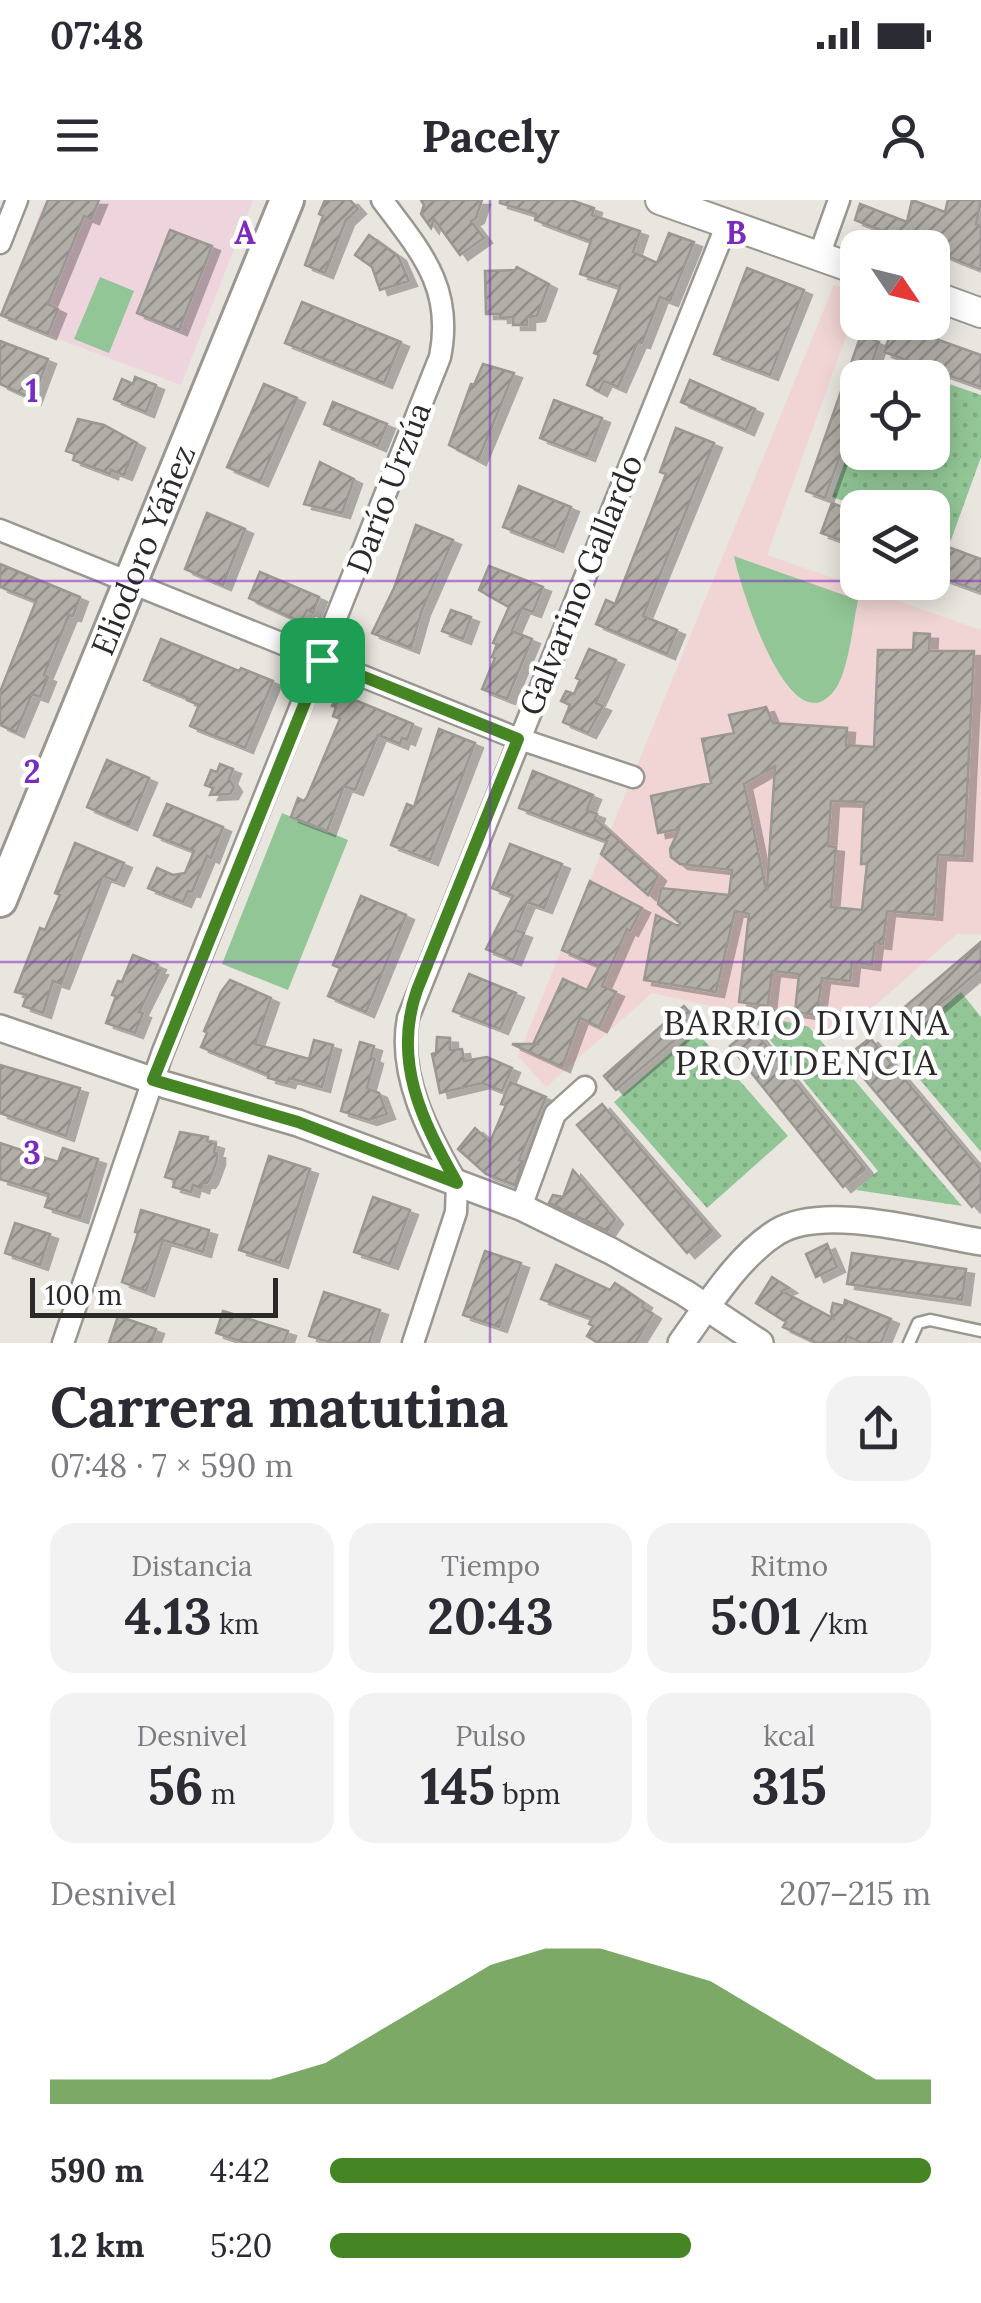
<!DOCTYPE html>
<html lang="es">
<meta charset="utf-8">
<style>
:root{--surface:#fff;--page:#f2f2f3;--text:#2b2b33;--muted:#7c7c81;--accent:#468524}
body{margin:0;font-family:Lora,serif;background:var(--page);color:var(--text);height:100vh;display:flex;flex-direction:column;font-size:38px;white-space:nowrap}
*{box-sizing:border-box;margin:0}
p{font-size:32px;color:var(--muted)}
.icon{flex:none;width:55px;height:55px;fill:none;stroke:currentColor;stroke-width:2;stroke-linecap:round;stroke-linejoin:round}
.map{position:relative;height:1143px;overflow:hidden}
.drawer{display:flex;flex-direction:column;background:var(--surface);flex:1}
.drawer>*{flex:none}
.needle{width:65px;rotate:125deg}
.fabs{position:absolute;left:840px;top:30px;display:grid;gap:20px}
.fabs a{display:grid;place-items:center;width:110px;height:110px;border-radius:20px;background:var(--surface);box-shadow:0 5px 25px #0003;font-size:50px}
.scale{position:absolute;left:30px;bottom:25px;width:248px;box-sizing:border-box;padding-left:10px;border:5px solid #2c2a28;border-top:0;font-size:28px;line-height:35px;white-space:nowrap;color:#2c2a28;-webkit-text-stroke:8px #fff;paint-order:stroke}
.pin{position:absolute;display:grid;place-items:center;width:85px;height:85px;color:#fff;margin:-42px;border-radius:20px;box-shadow:0 5px 15px #0006}
.round{display:grid;place-items:center;flex:none;width:105px;height:105px;border-radius:30px;background:var(--page)}
.summary{display:flex;align-items:center;justify-content:space-between;height:170px;padding:0 50px}
h1{font-size:55px;font-weight:700;line-height:75px}
.stats{display:grid;grid-template-columns:repeat(3,1fr);gap:15px;height:170px;padding:10px 50px}
.stats div{display:grid;align-content:center;border-radius:25px;background:var(--page);text-align:center}
.stats b{font-size:50px;font-weight:700}
.stats small{font-size:28px;font-weight:400}
.stats p{font-size:28px}
.chart{height:280px;padding:20px 50px}
.chart p{display:flex;justify-content:space-between}
.chart svg{width:100%;height:180px;margin-top:10px;fill:var(--accent);opacity:.7}
ul{padding:0 50px;list-style:none;font-size:32px}
li{display:grid;grid-template-columns:160px 120px 1fr;align-items:center;height:75px}
li i{height:25px;border-radius:12px;background:var(--accent)}
.status{display:flex;justify-content:space-between;align-items:center;height:70px;padding:0 50px;background:var(--surface);direction:ltr}
.status svg{height:28px;fill:currentColor}
header{display:flex;justify-content:space-between;align-items:center;height:130px;padding:0 50px;background:var(--surface);font-size:45px;font-weight:700}
.map>svg:first-child{display:block}
.education{fill:#edd4dd}
.medical{fill:#f0d5d4}
.grass{fill:#92c696}
.garden{fill:url(#garden-dots)}
.building{fill:url(#building-hatch);stroke:#9b9792;stroke-width:2.5;fill-rule:evenodd;filter:url(#shadow)}
.lines{fill:none;stroke-linecap:round;stroke-linejoin:round}
.service-casing{stroke:#9a9791;stroke-width:15}
.minor-casing{stroke:#9a9791;stroke-width:25}
.tertiary-casing{stroke:#9a9791;stroke-width:30}
.secondary-casing{stroke:#9a9791;stroke-width:32}
.primary-casing{stroke:#9a9791;stroke-width:38}
.service{stroke:#fff;stroke-width:10}
.minor{stroke:#fff;stroke-width:20}
.tertiary{stroke:#fff;stroke-width:25}
.secondary{stroke:#fff;stroke-width:28}
.primary{stroke:#fff;stroke-width:32}
.route-casing{stroke:#fff;stroke-width:20}
.route{stroke:#468524;stroke-width:12}
.grid{fill:none;stroke:#7b2cbf;stroke-width:2.5;stroke-opacity:0.55}
.labels{text-anchor:middle;stroke-width:9;stroke-linejoin:round;paint-order:stroke}
.street-label{font-size:32px;fill:#2c2a28;stroke:#fff}
.neighbourhood-label{font-size:35px;letter-spacing:2.5px;fill:#2c2a28;stroke:#fff}
.grid-label{font-size:32px;text-anchor:middle;font-weight:bold;fill:#7b2cbf;stroke:#fff;stroke-width:9;stroke-linejoin:round;paint-order:stroke}
</style>
<div class="status"><b>07:48</b><svg viewBox="0 0 49 12"><path d="M0 12V9h3v3zM5 12V6h3v6zM10 12V3h3v9zM15 12V0h3v12zM26 1h20v11H26zM47 4h2v5h-2z"/></svg></div>
<header><svg class="icon" aria-label="menu" viewBox="0 0 24 24"><path d="M4 6h16M4 12h16M4 18h16"/></svg>Pacely<svg class="icon" aria-label="person" viewBox="0 0 24 24"><circle cx="12" cy="8" r="4"/><path d="M4 21q1-7 8-7t8 7"/></svg></header>
<div class="map">
<svg width="981" height="1143" viewBox="0 0 981 1143">
<defs>
<pattern id="garden-dots" width="8" height="8" patternUnits="userSpaceOnUse" patternTransform="scale(2.5)"><rect width="8" height="8" fill="#92c696"/><path d="M2 2h.1M6 6h.1" fill="none" stroke="#7eaa81" stroke-width="1.8" stroke-linecap="round"/></pattern>
<pattern id="building-hatch" width="6" height="6" patternUnits="userSpaceOnUse" patternTransform="scale(2.5)"><rect width="6" height="6" fill="#b2aea8"/><path d="M-1 1l2-2M0 6l6-6M5 7l2-2" fill="none" stroke="#918e89"/></pattern>
<filter id="shadow"><feDropShadow dx="8" dy="5" stdDeviation="0" flood-color="#0004"/></filter>
</defs>
<rect width="100%" height="100%" fill="#e9e5df"/>
<!-- education -->
<path class="education" d="M45,0h208l-72,185 -181,-68z"/>
<!-- medical -->
<path class="medical" d="M834,85l23,7v14l-90,249 214,75v304h-24l-116,101 -189,-42 -106,94 -28,-31z"/>
<!-- grass -->
<path class="grass" d="M100,77l34,14 -25,62 -35,-14z
M734,356l124,44c-5,24 -10,74 -24,91 -45,57 -95,-109 -100,-135z
M282,613l66,27 -60,150 -66,-26z"/>
<!-- garden -->
<path class="garden" d="M932,178l49,17v62l-30,83 -18,-7 -1,-25 -70,-1 -30,-10 25,-69 1,24h74z
M961,792l20,25v135l-87,-103z
M747,812l62,15 153,179 -106,-16 22,-19z
M696,831l92,105 -81,72 -93,-106z"/>
<!-- building -->
<path class="building" d="M48,0h51l-8,19 -7,-3 -36,88 10,5 -10,25 -47,-19z
M325,0h25l8,9 -12,11 -21,53 -20,-8 18,-49 -4,-2z
M421,0h61l-6,18 -5,3 13,17 -24,17 -26,-36 -3,9 -10,-14 3,-9z
M500,0h71l23,8 -2,7 48,16 -7,21 24,11 12,-30 25,9 -24,59 -10,-4 -18,46 -4,-1 -20,45 -14,-6 -5,10 -12,-6 12,-30 -5,-2 26,-66 -40,-13 11,-33 -56,-21 1,-6 -36,-11z
M912,0l33,12 3,-12h33l-5,24 5,2v44l-49,-20v-2h-7l-70,-28 5,-16 47,18z
M170,30l42,16 -33,84 -42,-17z
M369,35l29,21 11,25 -29,9 -8,-23 -17,-12z
M517,67l32,17 -12,32 -10,1v8h-14v-8l-13,1v-4h-14l-1,-43 30,-1z
M747,68l57,22 -34,85 -56,-21z
M302,102l99,40 -17,41 -99,-40z
M894,124l87,31v32l-97,-35z
M861,135l18,7 -12,36h-9v27l-33,93 -19,-7z
M0,141l48,18 -15,40 -33,-15z
M483,164l31,9 -36,87 -29,-15 22,-61 3,1z
M135,177l21,8 -10,27 -32,-13 8,-20 11,5z
M690,180l65,29 -9,21 -65,-28z
M264,184l33,14 -37,83 -33,-14z
M554,200l48,18 -15,38 -47,-18z
M333,202l54,22 -9,22 -54,-22z
M78,219l26,6 33,18 -13,32 -13,-5 -1,4 -37,-14 2,-6 -9,-3z
M676,228l38,15 -71,173 34,14 -10,24 -71,-30 10,-24 9,4 51,-130 -6,-2z
M320,262l34,17 -12,34 -38,-9z
M519,286l52,21 -16,40 -52,-20z
M832,303l26,10v33l-37,-13z
M207,313l38,16 -22,56 -38,-16z
M416,325l37,15 -31,70 -11,38 -39,-15 22,-45z
M932,341l49,18v33l-49,-18z
M0,364l80,33 -7,19 -4,-1 -25,60 4,2 -8,20 -8,-3 -16,38 -16,-7v-33l36,-91 -36,-14z
M489,366l54,21 -10,25 -11,-4 -10,23 20,8 -25,60 -25,-10 13,-31 -3,-1 5,-13 -4,-1 16,-36 -30,-17z
M260,372l59,25 -6,16 -6,-3 -6,12 -52,-24z
M451,410l20,7 -8,22 -21,-8z
M914,433l16,1 -1,17h45l-10,205 -26,-1 -4,60 -47,-4 -4,33 -8,-1 -3,22 -20,-3 -2,19 -28,-3 -5,37 -22,-3 4,-38 -27,-3 -4,35 -29,-4 10,-88 -14,-3 -19,81 -72,-12 12,-65 22,11 2,-3 -22,-19 3,-16 68,7 3,-25 -52,-6 -9,-7 -1,-8 9,-20 -21,4 -7,-37 60,-13 -9,-44 32,-6 -5,-18 37,-8 7,16 74,5 -1,17 28,2 4,-97h35zM775,566l-8,123h-1l-22,-105zM831,601l33,1 -3,62h6l-5,46 -31,-3 5,-60 -8,-1z
M161,439l78,32 2,-3 32,13 -28,67 -55,-22 9,-21 -12,-5 1,-2 -44,-18z
M589,449l27,11 -20,43 7,3 -15,27 -25,-11 7,-17 -9,-4 5,-10 8,3 6,-14 -4,-2z
M338,493l75,31 -6,16 -5,-2 -2,6 -22,-9 -23,55 -11,-4 -17,45 -36,-14 7,-19 6,3 3,-4 33,-78 -7,-3 3,-9 -4,-1z
M439,529l36,14 -45,117 -39,-15 16,-41 7,3z
M107,560l42,18 -20,47 -42,-18z
M220,564l13,5 -4,10 5,8 -4,7 -20,1 3,-7 -8,-3 6,-15 6,2z
M533,571l60,24 -6,15 10,4 -2,5 63,57 -10,19 -47,-41 6,-13 -88,-33z
M167,604l56,23 -12,31 -4,-2 -15,36 -4,-1 -5,11 -35,-14 9,-20 16,7 12,-2 9,-22 -40,-16z
M75,643l49,20 -8,18 -13,-5 -42,108 -8,-3 -10,32 -20,-7 4,-11 -12,-3 25,-64 5,2 15,-35 -5,-2z
M510,644l52,20 -18,44 -17,-6 -12,28 9,3 -11,27 -27,-11 27,-53 -21,-8z
M590,681l52,27 -12,23 -3,-2 -25,57 14,6 -17,35 -19,-9 -18,49 -50,-23h27l-5,-2 29,-63 24,11 12,-24 -37,-16z
M361,696l45,19 -40,97 -38,-16 12,-28 -7,-3z
M981,742v27l-69,59 -13,-16z
M133,755l25,10 -2,4 4,1 -21,42 4,1 -8,20 -29,-10 10,-27 -4,-1 6,-14 4,1z
M469,774l47,19 -16,36 -47,-18z
M230,780l41,18 -16,46 54,15 5,-19 19,5 -11,42 -33,-9 -2,5 -19,-5 1,-3 -68,-28 6,-14 -3,-2 17,-39z
M684,806l13,15 -81,69 -12,-14z
M752,828l113,141 -22,18 -113,-141z
M437,837l13,1v12l12,-1 2,12 23,-4 25,11 -10,23 -20,-8 -42,10 -8,-39 4,-1z
M870,838l111,132v29l-9,8 -126,-150z
M360,842l14,4 -3,11 4,2 -8,29 12,5 8,21 -18,6 -28,-9z
M0,865l80,23 -14,48 -66,-23z
M510,882l36,15 -27,63 4,1 -8,24 -29,-11 -28,-25 17,-21 15,14 16,-37 -5,-1z
M602,904l110,127 -25,22 -110,-128z
M180,932l28,5 -1,4 9,3 -2,8 3,1v7l-7,19 -3,4 -4,-1 -2,6 -8,-3 -2,7 -18,-5 2,-7 -10,-3z
M0,943l58,19 5,-14 35,11 -18,59 -35,-11 4,-13 -49,-15z
M269,956l41,13 -30,94 -41,-13z
M573,970l42,49 -8,12 -58,-28 4,-8 10,2z
M373,997l37,13 -20,54 -36,-12z
M141,1010l68,20 -6,22 -40,-12 -17,51 -24,-9 16,-49 -3,-1z
M15,1023l35,11 -10,31 -35,-12z
M827,1044l10,23 -21,10 -10,-23z
M485,1051l36,12 -22,64 -36,-12z
M852,1053l114,16 -4,31 -115,-16z
M556,1065l54,25 5,-7 29,20 -2,4 11,7 -18,29h-37l-11,-7 6,-10 -4,-2 3,-6 -51,-19z
M772,1077l17,11 -7,3 51,27 -2,-6 2,-9 11,3 1,-6 46,19 -10,24h-19l-15,-7 -2,7h-28l-34,-16 3,-5 -30,-19z
M324,1092l56,18 -11,33h-37l-23,-7z
M223,1111l65,20 -4,12h-38l-30,-10z
M118,1116l38,13 -5,14h-42z"/>
<g class="lines">
<defs>
<path id="service" d="M909,1143l9,-20 12,-3 51,11"/>
<path id="minor" d="M0,43l17,-43
M819,56l20,-56
M0,330l511,206 122,41
M521,1007l34,-93 30,-27
M63,1143l99,-289 278,-697c14,-69 -19,-105 -58,-157
M413,1143l43,-131 1,-29c-28,-48 -60,-108 -49,-165l319,-794"/>
<path id="tertiary" d="M0,828l166,57 132,38 223,84 90,44 74,42 75,50
M681,1143c27,-37 56,-86 96,-111 47,-29 149,1 204,10"/>
<path id="secondary" d="M660,0l198,70
M932,95l49,18"/>
<g id="primary">
<path id="s1" d="M0,700l287,-700"/>
</g>
</defs>
<!-- service casing -->
<use href="#service" class="service-casing"/>
<!-- minor casing -->
<use href="#minor" class="minor-casing"/>
<!-- tertiary casing -->
<use href="#tertiary" class="tertiary-casing"/>
<!-- secondary casing -->
<use href="#secondary" class="secondary-casing"/>
<!-- primary casing -->
<use href="#primary" class="primary-casing"/>
<!-- service -->
<use href="#service" class="service"/>
<!-- minor -->
<use href="#minor" class="minor"/>
<!-- tertiary -->
<use href="#tertiary" class="tertiary"/>
<!-- secondary -->
<use href="#secondary" class="secondary"/>
<!-- primary -->
<use href="#primary" class="primary"/>
</g>
<g class="lines">
<defs>
<path id="route" d="M322,460l196,79 -101,251c-25,71 5,131 40,193l-159,-61 -145,-42z"/>
</defs>
<!-- route casing -->
<use href="#route" class="route-casing"/>
<!-- route -->
<use href="#route" class="route"/>
</g>
<!-- grid -->
<path class="grid" d="M490,0v1143M0,381h858M932,381h49M0,762h981"/>
<g class="labels">
<!-- street labels -->
<g class="street-label">
<text transform="translate(389 288) rotate(-69)" y="11">Darío Urzúa</text>
<text dy="11" stroke="none"><textPath href="#s1" startOffset="378">Eliodoro Yáñez</textPath></text>
<text transform="translate(581 385) rotate(-68)" y="11">Galvarino Gallardo</text>
</g>
<!-- neighbourhood labels -->
<g class="neighbourhood-label">
<text x="807" y="835">BARRIO DIVINA<tspan x="807" dy="40">PROVIDENCIA</tspan></text>
</g>
</g>
<g class="grid-label">
<text x="245" y="44">A</text>
<text x="736" y="44">B</text>
<text x="32" y="202">1</text>
<text x="32" y="583">2</text>
<text x="32" y="964">3</text>
</g>
</svg>
<div class="fabs">
<a><svg class="needle" viewBox="-14 -14 28 28"><path d="M0-13l5 13h-10z" fill="#e53935"/><path d="M0 13l5-13h-10z" fill="#7c7c81"/></svg></a>
<a><svg class="icon" aria-label="locate" viewBox="0 0 24 24"><circle cx="12" cy="12" r="6"/><path d="M12 2v4M12 18v4M2 12h4M18 12h4"/></svg></a>
<a><svg class="icon" aria-label="layers" viewBox="0 0 24 24"><path d="M12 4l9 5-9 5-9-5zM3 14l9 5 9-5"/></svg></a>
</div>
<div class="scale">100 m</div>
<div class="pin" style="left:322px;top:460px;background:#1e9e55"><svg class="icon" aria-label="arrive" viewBox="0 0 24 24"><path d="M6 21V4h12l-3 4 3 4H6"/></svg></div>
</div>
<section class="drawer">
<div class="summary"><div><h1>Carrera matutina</h1><p>07:48 · 7 × 590 m</p></div><a class="round"><svg class="icon" aria-label="share" viewBox="0 0 24 24"><path d="M12 15V3M7 8l5-5 5 5M5 13v7h14v-7"/></svg></a></div>
<div class="stats">
<div><p>Distancia</p><b>4.13<small> km</small></b></div>
<div><p>Tiempo</p><b>20:43</b></div>
<div><p>Ritmo</p><b>5:01<small> /km</small></b></div>
</div>
<div class="stats">
<div><p>Desnivel</p><b>56<small> m</small></b></div>
<div><p>Pulso</p><b>145<small> bpm</small></b></div>
<div><p>kcal</p><b>315</b></div>
</div>
<div class="chart"><p><span>Desnivel</span>207–215 m</p>
<svg viewBox="0 0 160 44" preserveAspectRatio="none"><path d="M0 44V38L10 38L20 38L30 38L40 38L50 34L60 26L70 18L80 10L90 6L100 6L110 10L120 14L130 22L140 30L150 38L160 38V44z"/></svg>
</div>
<ul>
<li><b>590 m</b>4:42<i style="width:100%"></i></li>
<li><b>1.2 km</b>5:20<i style="width:60%"></i></li>
</ul>
</section>
